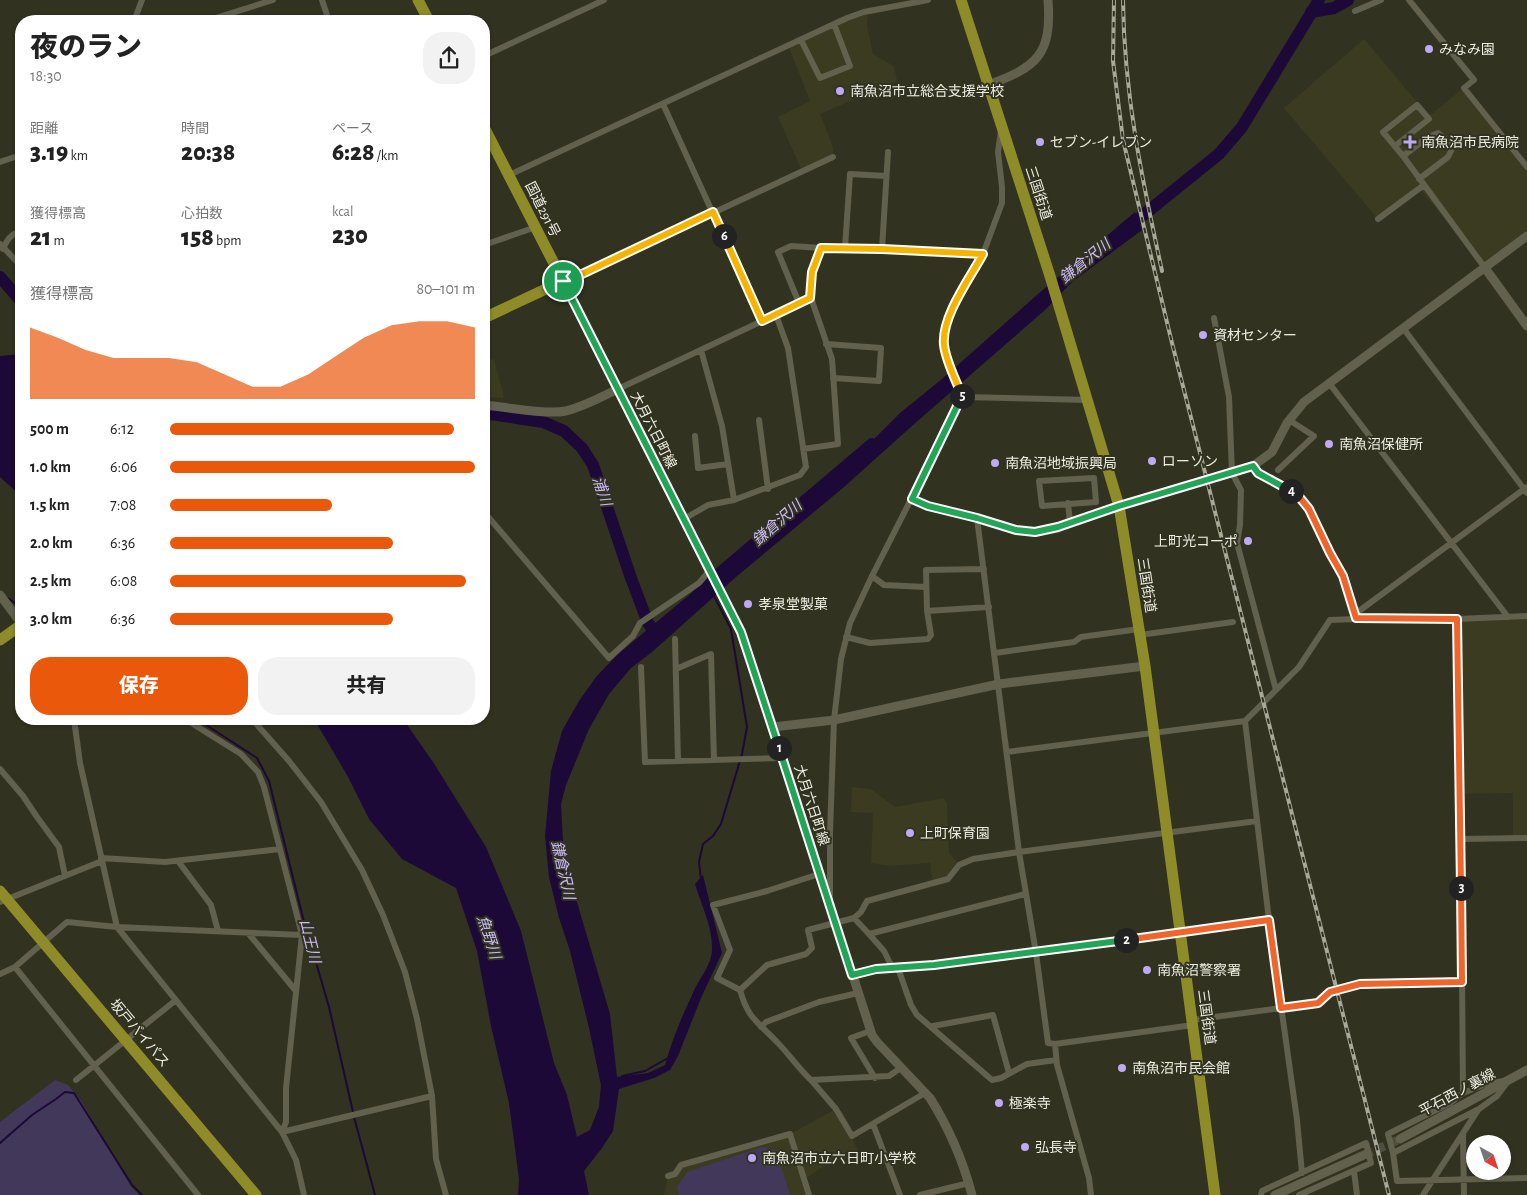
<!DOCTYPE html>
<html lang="ja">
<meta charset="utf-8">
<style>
:root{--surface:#fff;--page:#f2f2f2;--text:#222;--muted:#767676;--accent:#ea580c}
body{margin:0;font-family:"Alegreya Sans","Noto Sans JP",sans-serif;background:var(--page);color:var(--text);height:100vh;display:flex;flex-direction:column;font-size:19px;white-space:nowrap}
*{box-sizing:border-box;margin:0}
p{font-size:16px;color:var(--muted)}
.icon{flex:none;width:28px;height:28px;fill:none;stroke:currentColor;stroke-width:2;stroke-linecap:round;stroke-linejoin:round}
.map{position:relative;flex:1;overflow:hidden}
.drawer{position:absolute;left:15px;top:15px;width:475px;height:710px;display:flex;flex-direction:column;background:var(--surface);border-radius:20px;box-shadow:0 1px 4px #0004}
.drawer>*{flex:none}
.needle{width:32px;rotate:140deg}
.buttons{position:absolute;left:1466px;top:1135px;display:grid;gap:10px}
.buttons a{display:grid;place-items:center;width:45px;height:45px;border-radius:50%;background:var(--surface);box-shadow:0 1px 4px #0004;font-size:25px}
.pin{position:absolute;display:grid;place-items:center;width:42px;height:42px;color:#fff;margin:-21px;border:2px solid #fff;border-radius:50%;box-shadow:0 1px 5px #0007}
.km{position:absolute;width:25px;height:25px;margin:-12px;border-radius:50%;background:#222;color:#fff;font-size:14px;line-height:25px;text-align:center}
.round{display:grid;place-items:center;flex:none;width:52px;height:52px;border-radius:20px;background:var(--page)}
.headline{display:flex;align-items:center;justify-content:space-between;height:85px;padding:0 15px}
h1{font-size:28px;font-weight:800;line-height:38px}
.figures{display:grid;grid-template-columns:repeat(3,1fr);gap:8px;height:85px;padding:5px 15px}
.figures div{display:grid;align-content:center}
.figures b{font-size:25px;font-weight:800}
.figures small{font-size:14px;font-weight:400}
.figures p{font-size:14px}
.chart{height:140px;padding:10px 15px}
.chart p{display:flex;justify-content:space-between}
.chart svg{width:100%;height:90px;margin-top:5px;fill:var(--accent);opacity:.7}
.action{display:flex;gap:10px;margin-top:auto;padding:10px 15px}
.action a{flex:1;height:58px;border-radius:20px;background:var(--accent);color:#fff;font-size:20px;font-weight:800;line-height:58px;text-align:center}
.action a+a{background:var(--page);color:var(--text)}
ul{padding:0 15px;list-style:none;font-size:16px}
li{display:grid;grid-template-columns:80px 60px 1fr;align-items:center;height:38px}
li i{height:12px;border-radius:6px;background:var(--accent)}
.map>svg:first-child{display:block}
.built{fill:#3b3b21}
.green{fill:#42395a}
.water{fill:#1c0937}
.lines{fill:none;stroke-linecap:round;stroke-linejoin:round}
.stream{stroke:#1c0937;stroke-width:2}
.river{stroke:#1c0937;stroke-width:12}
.secondary-tunnel{stroke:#4e4e3d;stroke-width:9;stroke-dasharray:9 4.5;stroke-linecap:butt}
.street{stroke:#61614d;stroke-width:6}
.secondary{stroke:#61614d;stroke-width:9}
.highway{stroke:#8e8c29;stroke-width:11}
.rail-casing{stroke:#a9a99b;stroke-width:4}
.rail{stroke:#323220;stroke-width:2;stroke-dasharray:5.5;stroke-linecap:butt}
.split-1-casing{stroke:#fff;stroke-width:10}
.split-2-casing{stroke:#fff;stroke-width:10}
.split-3-casing{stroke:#fff;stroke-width:10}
.split-4-casing{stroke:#fff;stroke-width:10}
.split-5-casing{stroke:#fff;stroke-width:10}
.split-6-casing{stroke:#fff;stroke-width:10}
.split-7-casing{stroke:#fff;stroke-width:10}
.split-1{stroke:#22a559;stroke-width:6}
.split-2{stroke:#22a559;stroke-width:6}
.split-3{stroke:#f0652b;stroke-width:6}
.split-4{stroke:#f0652b;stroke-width:6}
.split-5{stroke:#22a559;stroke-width:6}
.split-6{stroke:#f5b400;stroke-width:6}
.split-7{stroke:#f5b400;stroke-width:6}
.poi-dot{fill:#bea9f4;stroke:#323220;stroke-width:2}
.labels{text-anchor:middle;stroke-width:4;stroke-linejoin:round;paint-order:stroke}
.poi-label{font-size:14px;fill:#edede2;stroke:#323220;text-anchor:start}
.street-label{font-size:14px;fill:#edede2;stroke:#323220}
.water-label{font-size:15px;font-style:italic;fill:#cbbafa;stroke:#323220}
</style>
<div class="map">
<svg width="1527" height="1195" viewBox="0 0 1527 1195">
<rect width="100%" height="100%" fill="#323220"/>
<!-- built -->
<path class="built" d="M864,12l4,5 -1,8 6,29 21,12 3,15 -77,33 13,33v10l-31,14 -24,-54 32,-16 -22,-56z
M1364,39l65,77 35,-28 63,79v69l-42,32 -64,-78 -43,29 -94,-111z
M484,357l10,3 10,36 -1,2 -19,-1z
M1527,616v222h-14v-45l-53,1 -3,-175z
M852,787l19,2 24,18 49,-9 3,6 2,49 8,9 -11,14 -14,4 -2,-17 -40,3 -19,-3 2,-50 -22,-1z
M836,1109l23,43 -40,17 -15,11 5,15h-145l4,-19 13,-11 109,-31z"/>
<!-- green -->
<path class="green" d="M55,1080l13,5 14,17 49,85 8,8h-139v-73z
M762,1147l14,3 14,45h-111l-2,-8 10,-15z"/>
<!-- water -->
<path class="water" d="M1135,212l7,18 -70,52 -26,27 -133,116 -69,62 -108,90 -84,75 -21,16 -22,26 -20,35 -23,56 -5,19 2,38 6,33 41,139 7,63 31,-4 17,-8c7,-25 17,-49 28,-72 6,-15 20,-29 19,-46 0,-21 -11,-43 -17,-63l8,-9 19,78 -21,45 -23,58 -8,14 -16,8 -35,11 -6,42 -11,17 -18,23 5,24h-71l1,-16 -10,-76 -18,-77 -14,-75 -21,-63 -54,-29 -33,-40 -22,-44 -33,-56h89l30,43 53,85 35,84 33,132 13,32 10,42 13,-7 9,-23 2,-22 -12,-57 -19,-77 -11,-33 -10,-41 -4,-41 6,-65 11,-40 17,-30 17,-24 22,-23 76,-63 35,-21 106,-92 65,-65 42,-34 96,-85z
M21,354v142l-21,-19v-121z"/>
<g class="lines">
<!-- stream -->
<path class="stream" d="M6,597l15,10
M197,719l60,39 12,23 34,137 26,89 24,105
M701,880l-2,-18 4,-18 10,-8 8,-12 21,-70 5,-27 -16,-98 -18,-35
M622,1076l23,-5 23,-13
M354,1117l21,78
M0,1143l32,-28 24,-16 9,-7 9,1 58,92 10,10"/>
<!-- river -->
<path class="river" d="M1311,12l23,-4 14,-8
M1126,229l93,-75 23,-27 77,-127
M0,277l21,24
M484,413l59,9 21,9 18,17 11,17 38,113 17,45 9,12
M697,596l11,-13 164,-139"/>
<!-- secondary-tunnel -->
<path class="secondary-tunnel" d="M1364,1155l36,-16"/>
<!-- street -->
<path class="street" d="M322,0l7,21
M1409,0l65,80 -10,8 63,79
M1355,11l26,-11
M134,21l8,-21
M206,21l67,-21
M801,40l19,38 30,-12 -16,-42
M484,56l120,-56
M663,104l99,217
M1395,146l34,-27 -12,-14 -34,27 20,24 82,112
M1403,156l25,-19 10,-4 10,8 4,8 -4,8 -29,22
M0,162l21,-7
M509,175l338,-157 17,-6 64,-12
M1378,219l46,-34
M0,244l21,22
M484,245l52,-18
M845,248l5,-74 36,2
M3,249c4,-9 8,-16 18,-17
M882,249l6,-97
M563,281l19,-7 251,-117
M799,303l-21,-51 13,-6 30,2
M1214,318l15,79 3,76 9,17 -1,35 -3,18 39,147
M1403,328l124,165
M826,344l55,4 -2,33 -46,-3
M701,350l21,76 12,74
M1329,383l179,234
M618,389l193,-91
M963,397l125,3
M759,420l9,69
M695,436l3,32 30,-4
M803,449l35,-5 -6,-85 -21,-61 1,-26 9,-24 162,6
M1253,466l5,7 38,20 13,16 21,44 13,23 13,41
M1278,470l36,-34 -25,-16
M1094,478l2,24 -54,4 -3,-25z
M912,499c20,9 41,13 63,18 19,5 39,15 59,15 22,-1 64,-19 85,-26
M1068,503l2,20
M484,512l125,146 24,-22 7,-13 59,-40 11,-13
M977,518l42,334 17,101 12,90 7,1 138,-19
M684,519l24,-14 26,-5 66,-25 6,-8 -18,-119 -12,-33
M872,576l12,9 42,2
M927,611l62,-4
M1355,614l172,-127
M1457,619l4,228 2,246
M1140,635l93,-13
M846,637l24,6 58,-4 3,-4 -4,-24 -1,-41 58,-1
M675,639l3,122
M995,653l79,-11 7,-5 58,-8
M641,667l4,95 137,-4
M676,669l35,-15 3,106
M74,719l6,44 37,164 165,205 14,28 8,35
M185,719l56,35 17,18 6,15 38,148 -16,153v34l-4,10
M252,719l37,42 32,41 41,68 21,45 22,57 12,47 15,77 4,63 10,36
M1245,721l24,199
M1007,752l238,-31 54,-54 31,-47 27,-1h100l70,-3
M0,769l23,27 14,21 22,30 6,29
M1461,839l66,-1
M101,858l64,4 115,-13
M178,861l33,44 7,26
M819,874l-52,17 -54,14 17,45 -13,28 23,12 27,-25 39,-11 6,-6 -4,-18 46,-12 15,16 156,-40
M830,897v-64l4,-113 7,-61 9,-36 22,-47 91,-179 -19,-52 2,-18 11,-26 26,-47 19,-51v-16l-4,-35 3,-21
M0,902l102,-41
M854,918l7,-6 6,-11 81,-22 11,-14 14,-6 46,-7 238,-31
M248,933l48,58
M869,934l15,17 8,16
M15,967l183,228
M898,968l13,37 6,10 75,65 9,-2 26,-14 29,-4
M0,974l15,-7 52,-45 50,5 185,8
M852,975l24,-6 58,-4 102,-12 233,-33 28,200 5,53
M740,990c8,29 18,32 37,52 12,12 21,26 34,38l78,-4 13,-9
M1192,1020l126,-17 12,-11 30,-8 102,-2
M761,1027l5,-5 53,-20 39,-9
M932,1028l1,-2 60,-11 16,58
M870,1031l-19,7 24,40
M1055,1044l2,21 32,113 2,17
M76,1080l100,-80
M811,1080l25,29 16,27 73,-43
M1509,1080l-12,16 -18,13 -86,44 -5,-19 62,-31 13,-10 23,-9z
M873,1124l27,71
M282,1132l150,-36
M1463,1135l1,60
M1393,1153l4,28 130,-3
M1354,1171l3,24
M668,1176l7,-2 6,-9 109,-31 19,61
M920,1195l49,-12
M1261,1195l1,-4 104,-48 5,20 -72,32
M1423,1195l55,-85"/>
<!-- secondary -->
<path class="secondary" d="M988,85c49,-18 64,-30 60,-85
M1485,268l42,58
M563,281l178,352 32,94 99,308 5,7 53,56c19,30 33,63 42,97
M484,405c23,2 61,10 82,6 19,-5 35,-14 52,-22
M1119,506l134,-40 19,-14 15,-29 17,-21 223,-166
M0,595l21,28
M773,727l61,-7 165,-36 146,-18
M1400,1139l127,-69
M1275,1195l89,-40"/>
<!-- highway -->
<path class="highway" d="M418,0l11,21
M961,0l89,276 69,230 26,160 70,529
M484,127l79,154 -79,37
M0,640l21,-15
M0,891l256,304"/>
<defs>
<path id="rail" d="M1114,0l-1,61 10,79 49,203 217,852
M1123,0c1,95 19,179 39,271"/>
</defs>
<!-- rail casing -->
<use href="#rail" class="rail-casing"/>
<!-- rail -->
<use href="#rail" class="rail"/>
</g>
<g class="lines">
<defs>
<path id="split-1" d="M563,281l178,351 38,116"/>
<path id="split-2" d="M779,748l73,227 24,-6 58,-4 192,-25"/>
<path id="split-3" d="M1126,940l143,-20 12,88 37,-5 12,-11 30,-8 102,-2 -1,-94"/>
<path id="split-4" d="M1291,491l5,2 13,16 21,44 13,23 13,42 101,1 4,269"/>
<path id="split-5" d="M962,396l-50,103 16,7 49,12 39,12 19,2 23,-5 61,-21 134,-40 5,7 33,18"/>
<path id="split-6" d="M724,236l38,85 48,-23 2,-26 9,-24 61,1 101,5c-13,24 -42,63 -39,91 2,17 12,35 18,51"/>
<path id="split-7" d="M563,281l19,-7 131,-62 11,24"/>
</defs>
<!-- split-1 casing -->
<use href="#split-1" class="split-1-casing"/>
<!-- split-2 casing -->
<use href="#split-2" class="split-2-casing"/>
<!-- split-3 casing -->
<use href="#split-3" class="split-3-casing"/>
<!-- split-4 casing -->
<use href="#split-4" class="split-4-casing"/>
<!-- split-5 casing -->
<use href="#split-5" class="split-5-casing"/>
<!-- split-6 casing -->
<use href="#split-6" class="split-6-casing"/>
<!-- split-7 casing -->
<use href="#split-7" class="split-7-casing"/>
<!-- split-1 -->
<use href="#split-1" class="split-1"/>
<!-- split-2 -->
<use href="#split-2" class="split-2"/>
<!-- split-3 -->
<use href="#split-3" class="split-3"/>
<!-- split-4 -->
<use href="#split-4" class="split-4"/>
<!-- split-5 -->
<use href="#split-5" class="split-5"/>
<!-- split-6 -->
<use href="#split-6" class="split-6"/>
<!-- split-7 -->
<use href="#split-7" class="split-7"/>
</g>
<!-- markers -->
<g class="poi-dot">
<circle cx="1429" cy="49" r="5"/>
<circle cx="840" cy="91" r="5"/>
<circle cx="1040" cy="142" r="5"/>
<path d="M1407.5 134.5h5v5h5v5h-5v5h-5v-5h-5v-5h5z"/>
<circle cx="1203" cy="335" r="5"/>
<circle cx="1329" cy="444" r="5"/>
<circle cx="1152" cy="461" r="5"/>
<circle cx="995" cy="463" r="5"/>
<circle cx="1248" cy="541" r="5"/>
<circle cx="748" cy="604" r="5"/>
<circle cx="910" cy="833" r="5"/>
<circle cx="1147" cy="970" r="5"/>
<circle cx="1122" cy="1068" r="5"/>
<circle cx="999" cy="1103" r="5"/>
<circle cx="1025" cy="1147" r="5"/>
<circle cx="752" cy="1158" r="5"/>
</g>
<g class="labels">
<!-- poi labels -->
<g class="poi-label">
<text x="1439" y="54">みなみ園</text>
<text x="850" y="96">南魚沼市立総合支援学校</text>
<text x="1050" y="147">セブン-イレブン</text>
<text x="1421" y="147">南魚沼市民病院</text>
<text x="1213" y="340">資材センター</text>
<text x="1339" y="449">南魚沼保健所</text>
<text x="1162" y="466">ローソン</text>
<text x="1005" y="468">南魚沼地域振興局</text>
<text x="1238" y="546" text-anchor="end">上町光コーポ</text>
<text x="758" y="609">孝泉堂製菓</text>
<text x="920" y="838">上町保育園</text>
<text x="1157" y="975">南魚沼警察署</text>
<text x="1132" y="1073">南魚沼市民会館</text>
<text x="1009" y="1108">極楽寺</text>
<text x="1035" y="1152">弘長寺</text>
<text x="762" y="1163">南魚沼市立六日町小学校</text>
</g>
<!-- street labels -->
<g class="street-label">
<text transform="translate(1039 193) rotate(72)" y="5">三国街道</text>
<text transform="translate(543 209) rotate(63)" y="5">国道291号</text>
<text transform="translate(654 430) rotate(63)" y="5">大月六日町線</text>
<text transform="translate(1147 585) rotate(81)" y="5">三国街道</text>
<text transform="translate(812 805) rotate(72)" y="5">大月六日町線</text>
<text transform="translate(1207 1017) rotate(82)" y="5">三国街道</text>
<text transform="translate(140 1033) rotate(50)" y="5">坂戸バイパス</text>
<text transform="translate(1457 1092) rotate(-28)" y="5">平石西ノ裏線</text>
</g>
<!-- water labels -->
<g class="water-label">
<text transform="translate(1085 261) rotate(-39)" y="5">鎌倉沢川</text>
<text transform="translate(602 491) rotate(71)" y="5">浦川</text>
<text transform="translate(777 523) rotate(-41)" y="5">鎌倉沢川</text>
<text transform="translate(563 870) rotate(77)" y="5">鎌倉沢川</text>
<text transform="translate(489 937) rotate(72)" y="5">魚野川</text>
<text transform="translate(310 941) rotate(76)" y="5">山王川</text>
</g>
</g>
</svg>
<div class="buttons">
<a><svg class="needle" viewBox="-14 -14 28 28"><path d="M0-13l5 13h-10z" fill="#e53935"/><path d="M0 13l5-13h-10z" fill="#767676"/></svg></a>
</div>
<div class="pin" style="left:563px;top:281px;background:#1e9e55"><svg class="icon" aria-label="arrive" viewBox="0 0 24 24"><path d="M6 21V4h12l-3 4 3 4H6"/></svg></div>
<b class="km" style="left:779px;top:748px">1</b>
<b class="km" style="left:1126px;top:940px">2</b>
<b class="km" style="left:1461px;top:888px">3</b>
<b class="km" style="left:1291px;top:491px">4</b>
<b class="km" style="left:962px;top:396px">5</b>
<b class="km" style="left:724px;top:236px">6</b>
<section class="drawer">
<div class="headline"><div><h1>夜のラン</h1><p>18:30</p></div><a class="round"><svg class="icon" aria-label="share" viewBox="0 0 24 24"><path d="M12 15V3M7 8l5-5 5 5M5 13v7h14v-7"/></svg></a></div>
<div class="figures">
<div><p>距離</p><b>3.19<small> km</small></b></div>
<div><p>時間</p><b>20:38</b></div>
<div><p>ペース</p><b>6:28<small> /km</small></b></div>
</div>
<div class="figures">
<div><p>獲得標高</p><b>21<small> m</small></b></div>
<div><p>心拍数</p><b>158<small> bpm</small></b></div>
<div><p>kcal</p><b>230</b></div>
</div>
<div class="chart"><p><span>獲得標高</span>80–101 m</p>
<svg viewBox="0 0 160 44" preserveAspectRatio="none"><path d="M0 44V9L10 14L20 20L30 24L40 24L50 24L60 26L70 32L80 38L90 38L100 32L110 23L120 14L130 8L140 6L150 6L160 9V44z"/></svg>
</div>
<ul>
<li><b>500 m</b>6:12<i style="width:93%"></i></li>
<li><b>1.0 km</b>6:06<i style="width:100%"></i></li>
<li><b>1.5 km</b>7:08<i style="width:53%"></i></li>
<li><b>2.0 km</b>6:36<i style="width:73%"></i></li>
<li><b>2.5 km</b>6:08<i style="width:97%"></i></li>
<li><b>3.0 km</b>6:36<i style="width:73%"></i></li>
</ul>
<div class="action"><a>保存</a><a>共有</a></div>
</section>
</div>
